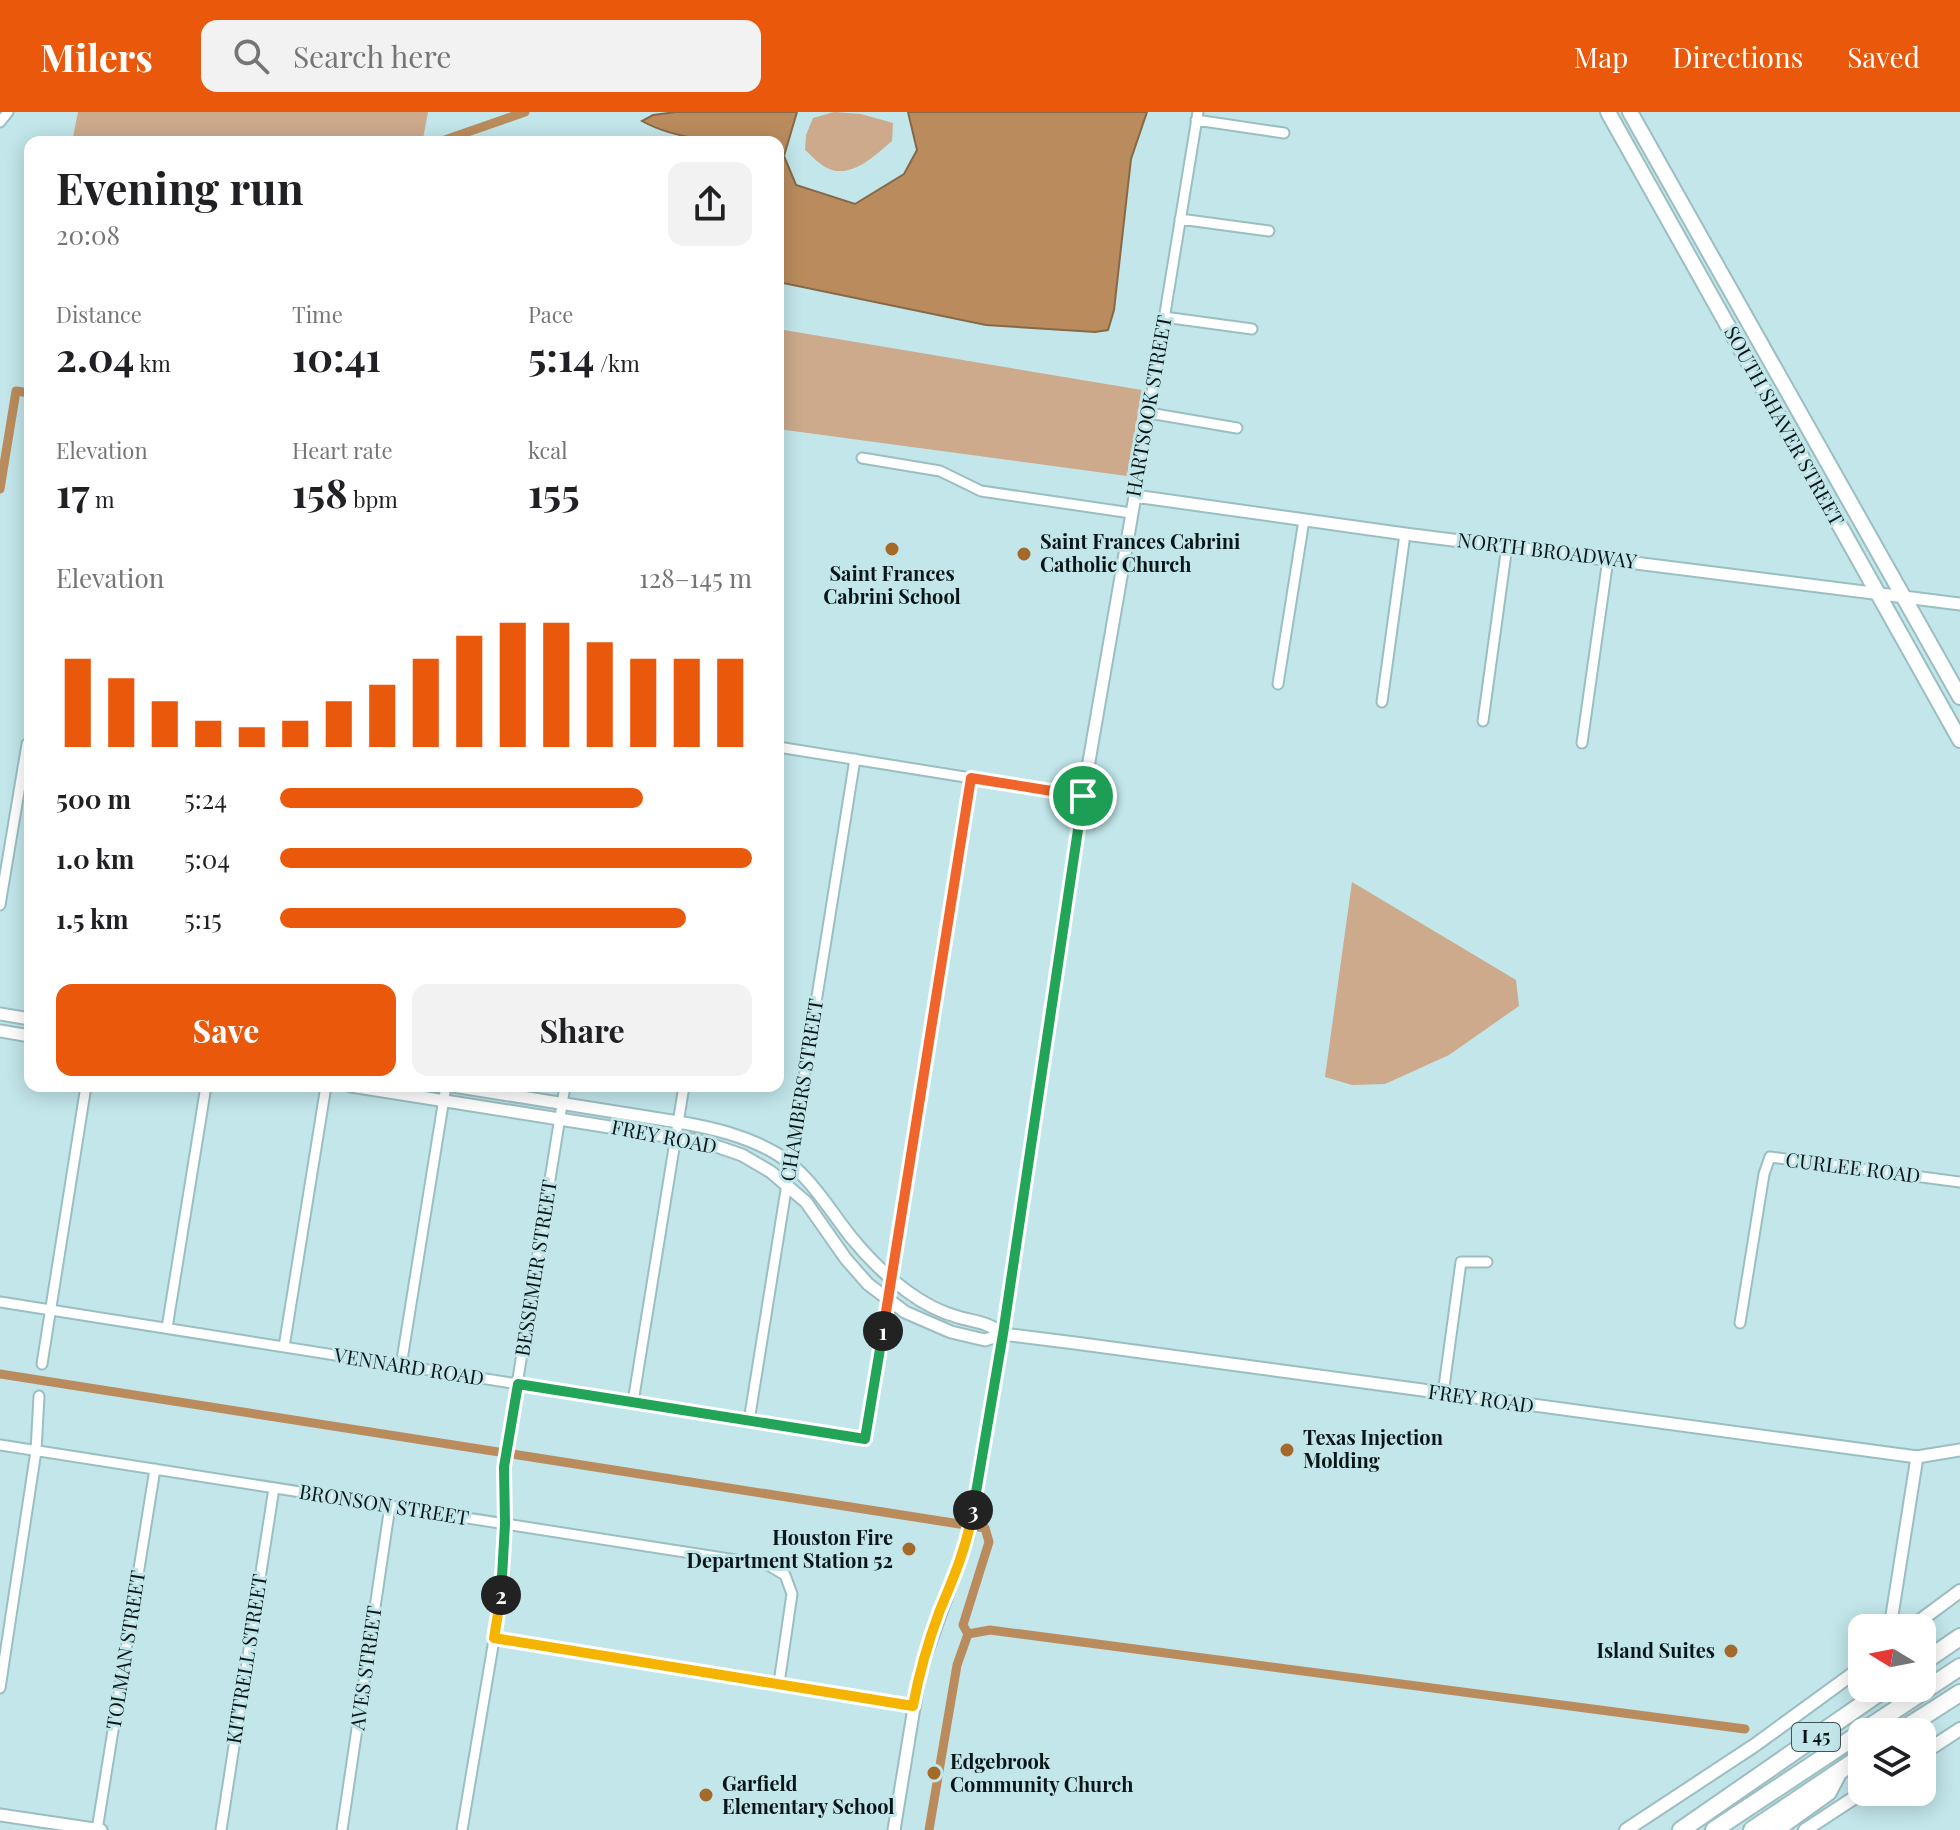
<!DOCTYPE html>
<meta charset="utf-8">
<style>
:root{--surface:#fff;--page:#f2f2f2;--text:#202124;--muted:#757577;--accent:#ea580c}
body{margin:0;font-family:"Playfair Display",serif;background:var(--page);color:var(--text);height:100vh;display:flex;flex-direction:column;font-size:30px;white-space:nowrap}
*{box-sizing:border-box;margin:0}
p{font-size:26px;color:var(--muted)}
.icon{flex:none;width:44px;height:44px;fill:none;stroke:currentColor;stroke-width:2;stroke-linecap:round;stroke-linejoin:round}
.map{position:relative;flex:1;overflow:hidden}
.side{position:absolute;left:24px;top:24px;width:760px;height:956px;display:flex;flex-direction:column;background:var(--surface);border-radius:16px;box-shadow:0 4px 20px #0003}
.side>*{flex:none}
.needle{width:52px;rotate:280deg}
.fabs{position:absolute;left:1848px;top:1502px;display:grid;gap:16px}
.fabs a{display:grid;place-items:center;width:88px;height:88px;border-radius:16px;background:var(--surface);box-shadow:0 4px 20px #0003;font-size:40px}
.pin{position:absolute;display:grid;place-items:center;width:68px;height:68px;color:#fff;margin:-34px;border:4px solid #fff;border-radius:50%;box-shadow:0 2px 8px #0007}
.km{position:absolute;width:40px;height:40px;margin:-20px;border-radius:50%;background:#222;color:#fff;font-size:22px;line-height:40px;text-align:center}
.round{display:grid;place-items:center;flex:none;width:84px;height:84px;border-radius:16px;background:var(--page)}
.headline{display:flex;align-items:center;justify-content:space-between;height:136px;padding:0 32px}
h1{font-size:44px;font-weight:700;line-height:60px}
.stats{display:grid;grid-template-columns:repeat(3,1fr);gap:12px;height:136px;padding:8px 32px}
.stats div{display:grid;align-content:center}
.stats b{font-size:40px;font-weight:700}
.stats small{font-size:22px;font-weight:400}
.stats p{font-size:22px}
.chart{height:224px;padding:16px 32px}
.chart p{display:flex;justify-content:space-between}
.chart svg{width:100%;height:144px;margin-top:8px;stroke:var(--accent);stroke-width:6}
.cta{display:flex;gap:16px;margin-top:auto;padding:16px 32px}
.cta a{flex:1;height:92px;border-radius:16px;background:var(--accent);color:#fff;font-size:32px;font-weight:700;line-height:92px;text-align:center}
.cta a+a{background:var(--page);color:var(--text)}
ul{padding:0 32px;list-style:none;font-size:26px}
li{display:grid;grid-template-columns:128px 96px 1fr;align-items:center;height:60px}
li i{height:20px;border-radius:10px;background:var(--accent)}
header{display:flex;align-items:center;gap:48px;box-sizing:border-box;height:112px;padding:0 40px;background:var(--accent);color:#fff}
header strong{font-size:38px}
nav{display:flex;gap:44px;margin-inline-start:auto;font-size:28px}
.search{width:560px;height:72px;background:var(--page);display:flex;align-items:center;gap:20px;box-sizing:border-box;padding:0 28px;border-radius:16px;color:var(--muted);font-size:30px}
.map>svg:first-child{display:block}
.green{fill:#ccaa8b}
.water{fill:#ba8c5d;stroke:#856948;stroke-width:2}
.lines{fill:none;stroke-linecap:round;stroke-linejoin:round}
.canal{stroke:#ba8c5d;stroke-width:9}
.minor-casing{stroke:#9bbec2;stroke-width:13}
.tertiary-casing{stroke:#9bbec2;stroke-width:15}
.secondary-casing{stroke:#9bbec2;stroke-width:16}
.primary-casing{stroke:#9bbec2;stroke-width:18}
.motorway-casing{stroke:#9bbec2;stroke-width:20}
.minor{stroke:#fff;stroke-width:9}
.tertiary{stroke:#fff;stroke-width:11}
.secondary{stroke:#fff;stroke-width:12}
.primary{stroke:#fff;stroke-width:14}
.motorway{stroke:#fff;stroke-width:16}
.split-1-casing{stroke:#fff;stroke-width:16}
.split-2-casing{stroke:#fff;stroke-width:16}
.split-3-casing{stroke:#fff;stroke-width:16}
.split-4-casing{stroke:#fff;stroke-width:16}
.split-1{stroke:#f0652b;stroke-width:10}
.split-2{stroke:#22a559;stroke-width:10}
.split-3{stroke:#f5b400;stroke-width:10}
.split-4{stroke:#22a559;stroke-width:10}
.poi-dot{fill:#a46a2a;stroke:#c2e6ea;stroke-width:3}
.labels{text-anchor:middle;stroke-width:6;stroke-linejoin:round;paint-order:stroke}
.shield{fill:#c2e6ea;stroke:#405457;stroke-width:2}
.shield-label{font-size:18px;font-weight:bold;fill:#091618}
.street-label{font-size:20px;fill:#091618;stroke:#c2e6ea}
.poi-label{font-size:20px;font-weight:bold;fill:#091618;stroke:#c2e6ea;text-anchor:start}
</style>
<header>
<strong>Milers</strong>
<div class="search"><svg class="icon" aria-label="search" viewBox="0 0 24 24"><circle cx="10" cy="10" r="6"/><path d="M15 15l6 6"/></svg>Search here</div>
<nav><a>Map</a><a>Directions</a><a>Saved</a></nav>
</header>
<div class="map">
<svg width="1960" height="1718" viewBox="0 0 1960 1718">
<rect width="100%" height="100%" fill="#c2e6ea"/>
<!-- green -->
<path class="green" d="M78,0h350l-5,27 -4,3h-347z
M834,0l27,2 32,9 -1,18c-18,15 -42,40 -67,26 -7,-4 -14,-12 -20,-17l1,-15 7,-17z
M778,217l364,61 -15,86 -349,-47z
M1352,770l164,98 3,26 -70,49 -64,29 -33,1 -27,-8z"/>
<!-- water -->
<path class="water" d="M676,0h121l-13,44 12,29 59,19 49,-30 13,-24 -9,-38h239l-16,47 -17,151 -6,20 -13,2 -109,-7 -208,-43v-140c-44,0 -97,1 -136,-21l11,-6z"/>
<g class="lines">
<!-- canal -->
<path class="canal" d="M439,30l86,-30
M0,377l16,-98 14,2
M0,1262l985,154 4,14 -26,83 5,9 -11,31 -28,165
M968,1522l22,-4 755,99"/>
<defs>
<path id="minor" d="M1196,8l88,13
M0,10l8,-10
M1180,107l89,12
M1164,205l88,12
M1149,301l88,15
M862,346l78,13 41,20 150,22
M1135,384l63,-384
M1278,572l26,-164
M1382,590l23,-168
M1483,609l24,-175
M1582,631l26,-184
M778,635l305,49
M0,793l27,-161 3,1
M0,1190l865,137 106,-661
M1740,1211l24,-149 6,-17 190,25
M167,1216l39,-242
M284,1235l42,-261
M42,1252l44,-278
M401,1254l45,-280
M1443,1282l18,-132h26
M633,1290l51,-316
M749,1309l106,-662
M0,1333l768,120 17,10 7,19 -13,89
M494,1526l419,68
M0,1576l36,-237 3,-55
M97,1718l58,-361
M221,1718l53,-342
M342,1718l48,-324
M462,1718l42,-250v-113l3,-20 58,-361"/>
<path id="tertiary" d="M0,902l30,5
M0,919l30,5
M351,974l353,56 38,13 29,17 35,30 40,57 22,25 37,28 46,20 34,8 18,-6 72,9 842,114 43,-7
M453,974l225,36c35,6 69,14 99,32 32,20 51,54 74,83 17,21 35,39 57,55 15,11 32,20 50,25 17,5 30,5 45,17
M1890,1516l27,-171
M0,1703l101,15
M894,1718l26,-159 48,-134 35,-203 80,-538 52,-300 270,38 555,70"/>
<path id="secondary" d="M1910,1516l50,-37
M1922,1642l38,-25
M1626,1718l129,-85 107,-78
M1805,1718l58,-38"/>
<path id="primary" d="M1608,0l352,628
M1630,0l330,585"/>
<path id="motorway" d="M1922,1551l38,-26
M1899,1620l61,-39
M1681,1718l205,-142
M1714,1718l246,-163
M1752,1718l110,-74
M1775,1718l53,-38 10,-19"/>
</defs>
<!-- minor casing -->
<use href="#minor" class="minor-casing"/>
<!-- tertiary casing -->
<use href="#tertiary" class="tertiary-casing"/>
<!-- secondary casing -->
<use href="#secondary" class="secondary-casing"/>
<!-- primary casing -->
<use href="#primary" class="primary-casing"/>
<!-- motorway casing -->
<use href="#motorway" class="motorway-casing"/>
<!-- minor -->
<use href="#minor" class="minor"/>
<!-- tertiary -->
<use href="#tertiary" class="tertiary"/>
<!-- secondary -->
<use href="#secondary" class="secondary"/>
<!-- primary -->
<use href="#primary" class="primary"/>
<!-- motorway -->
<use href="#motorway" class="motorway"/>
</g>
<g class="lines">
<defs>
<path id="split-1" d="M883,1219l88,-553 112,18"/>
<path id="split-2" d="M501,1483l4,-71 -1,-57 14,-83 347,55 18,-108"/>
<path id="split-3" d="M501,1483l-7,43 419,68c6,-33 15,-64 27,-96 14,-33 27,-64 33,-100"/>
<path id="split-4" d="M973,1398l30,-176 80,-538"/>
</defs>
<!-- split-1 casing -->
<use href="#split-1" class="split-1-casing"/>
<!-- split-2 casing -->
<use href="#split-2" class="split-2-casing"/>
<!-- split-3 casing -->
<use href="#split-3" class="split-3-casing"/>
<!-- split-4 casing -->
<use href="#split-4" class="split-4-casing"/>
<!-- split-1 -->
<use href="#split-1" class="split-1"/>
<!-- split-2 -->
<use href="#split-2" class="split-2"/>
<!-- split-3 -->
<use href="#split-3" class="split-3"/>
<!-- split-4 -->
<use href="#split-4" class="split-4"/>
</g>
<!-- markers -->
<g class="poi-dot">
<circle cx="892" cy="437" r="8"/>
<circle cx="1024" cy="442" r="8"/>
<circle cx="1287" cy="1338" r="8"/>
<circle cx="909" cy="1437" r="8"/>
<circle cx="1731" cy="1539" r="8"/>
<circle cx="934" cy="1661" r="8"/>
<circle cx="706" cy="1683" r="8"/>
</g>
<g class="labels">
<!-- shield labels -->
<rect class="shield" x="1792" y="1611" width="48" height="28" rx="6"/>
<g class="shield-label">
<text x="1816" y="1631">I 45</text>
</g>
<!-- street labels -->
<g class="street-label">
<text transform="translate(1149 294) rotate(-80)" y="7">HARTSOOK STREET</text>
<text transform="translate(1784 314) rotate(61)" y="7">SOUTH SHAVER STREET</text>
<text transform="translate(1547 439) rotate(7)" y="7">NORTH BROADWAY</text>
<text transform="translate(802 978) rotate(-81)" y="7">CHAMBERS STREET</text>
<text transform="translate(664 1025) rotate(11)" y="7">FREY ROAD</text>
<text transform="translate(1853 1056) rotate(7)" y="7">CURLEE ROAD</text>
<text transform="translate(536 1156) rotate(-81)" y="7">BESSEMER STREET</text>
<text transform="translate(409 1255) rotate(9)" y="7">VENNARD ROAD</text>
<text transform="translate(1481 1287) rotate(8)" y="7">FREY ROAD</text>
<text transform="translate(384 1393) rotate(9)" y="7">BRONSON STREET</text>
<text transform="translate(126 1538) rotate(-81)" y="7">TOLMAN STREET</text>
<text transform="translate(247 1547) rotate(-81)" y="7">KITTRELL STREET</text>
<text transform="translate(366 1556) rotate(-82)" y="7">AVES STREET</text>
</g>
<!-- poi labels -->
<g class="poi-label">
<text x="1040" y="437">Saint Frances Cabrini<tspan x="1040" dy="23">Catholic Church</tspan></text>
<text x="892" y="469" text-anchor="middle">Saint Frances<tspan x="892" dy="23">Cabrini School</tspan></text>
<text x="1303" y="1333">Texas Injection<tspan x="1303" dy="23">Molding</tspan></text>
<text x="893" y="1433" text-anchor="end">Houston Fire<tspan x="893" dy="23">Department Station 52</tspan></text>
<text x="1715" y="1546" text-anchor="end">Island Suites</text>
<text x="950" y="1657">Edgebrook<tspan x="950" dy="23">Community Church</tspan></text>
<text x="722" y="1679">Garfield<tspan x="722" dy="23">Elementary School</tspan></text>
</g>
</g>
</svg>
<div class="fabs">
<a><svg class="needle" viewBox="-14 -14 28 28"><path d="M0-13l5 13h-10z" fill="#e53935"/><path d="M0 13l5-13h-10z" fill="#757577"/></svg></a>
<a><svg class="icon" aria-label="layers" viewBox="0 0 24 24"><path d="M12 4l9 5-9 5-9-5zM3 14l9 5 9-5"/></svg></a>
</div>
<div class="pin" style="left:1083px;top:684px;background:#1e9e55"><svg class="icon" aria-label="arrive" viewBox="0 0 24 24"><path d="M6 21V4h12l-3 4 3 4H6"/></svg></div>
<b class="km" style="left:883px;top:1219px">1</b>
<b class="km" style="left:501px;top:1483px">2</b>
<b class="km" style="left:973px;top:1398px">3</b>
<section class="side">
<div class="headline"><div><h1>Evening run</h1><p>20:08</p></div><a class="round"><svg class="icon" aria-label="share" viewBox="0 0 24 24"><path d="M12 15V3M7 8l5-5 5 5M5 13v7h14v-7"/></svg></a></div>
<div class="stats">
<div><p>Distance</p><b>2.04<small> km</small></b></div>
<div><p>Time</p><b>10:41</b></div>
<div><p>Pace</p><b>5:14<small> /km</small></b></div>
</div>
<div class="stats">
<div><p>Elevation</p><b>17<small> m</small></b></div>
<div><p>Heart rate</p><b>158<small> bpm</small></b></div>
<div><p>kcal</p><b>155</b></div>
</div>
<div class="chart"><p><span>Elevation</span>128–145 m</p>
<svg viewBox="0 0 160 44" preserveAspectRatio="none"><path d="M5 44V17M15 44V23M25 44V30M35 44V36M45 44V38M55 44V36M65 44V30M75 44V25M85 44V17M95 44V10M105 44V6M115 44V6M125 44V12M135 44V17M145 44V17M155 44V17"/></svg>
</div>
<ul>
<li><b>500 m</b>5:24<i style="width:77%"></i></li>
<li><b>1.0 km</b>5:04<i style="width:100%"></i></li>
<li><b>1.5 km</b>5:15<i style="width:86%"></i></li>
</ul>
<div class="cta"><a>Save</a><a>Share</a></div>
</section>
</div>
